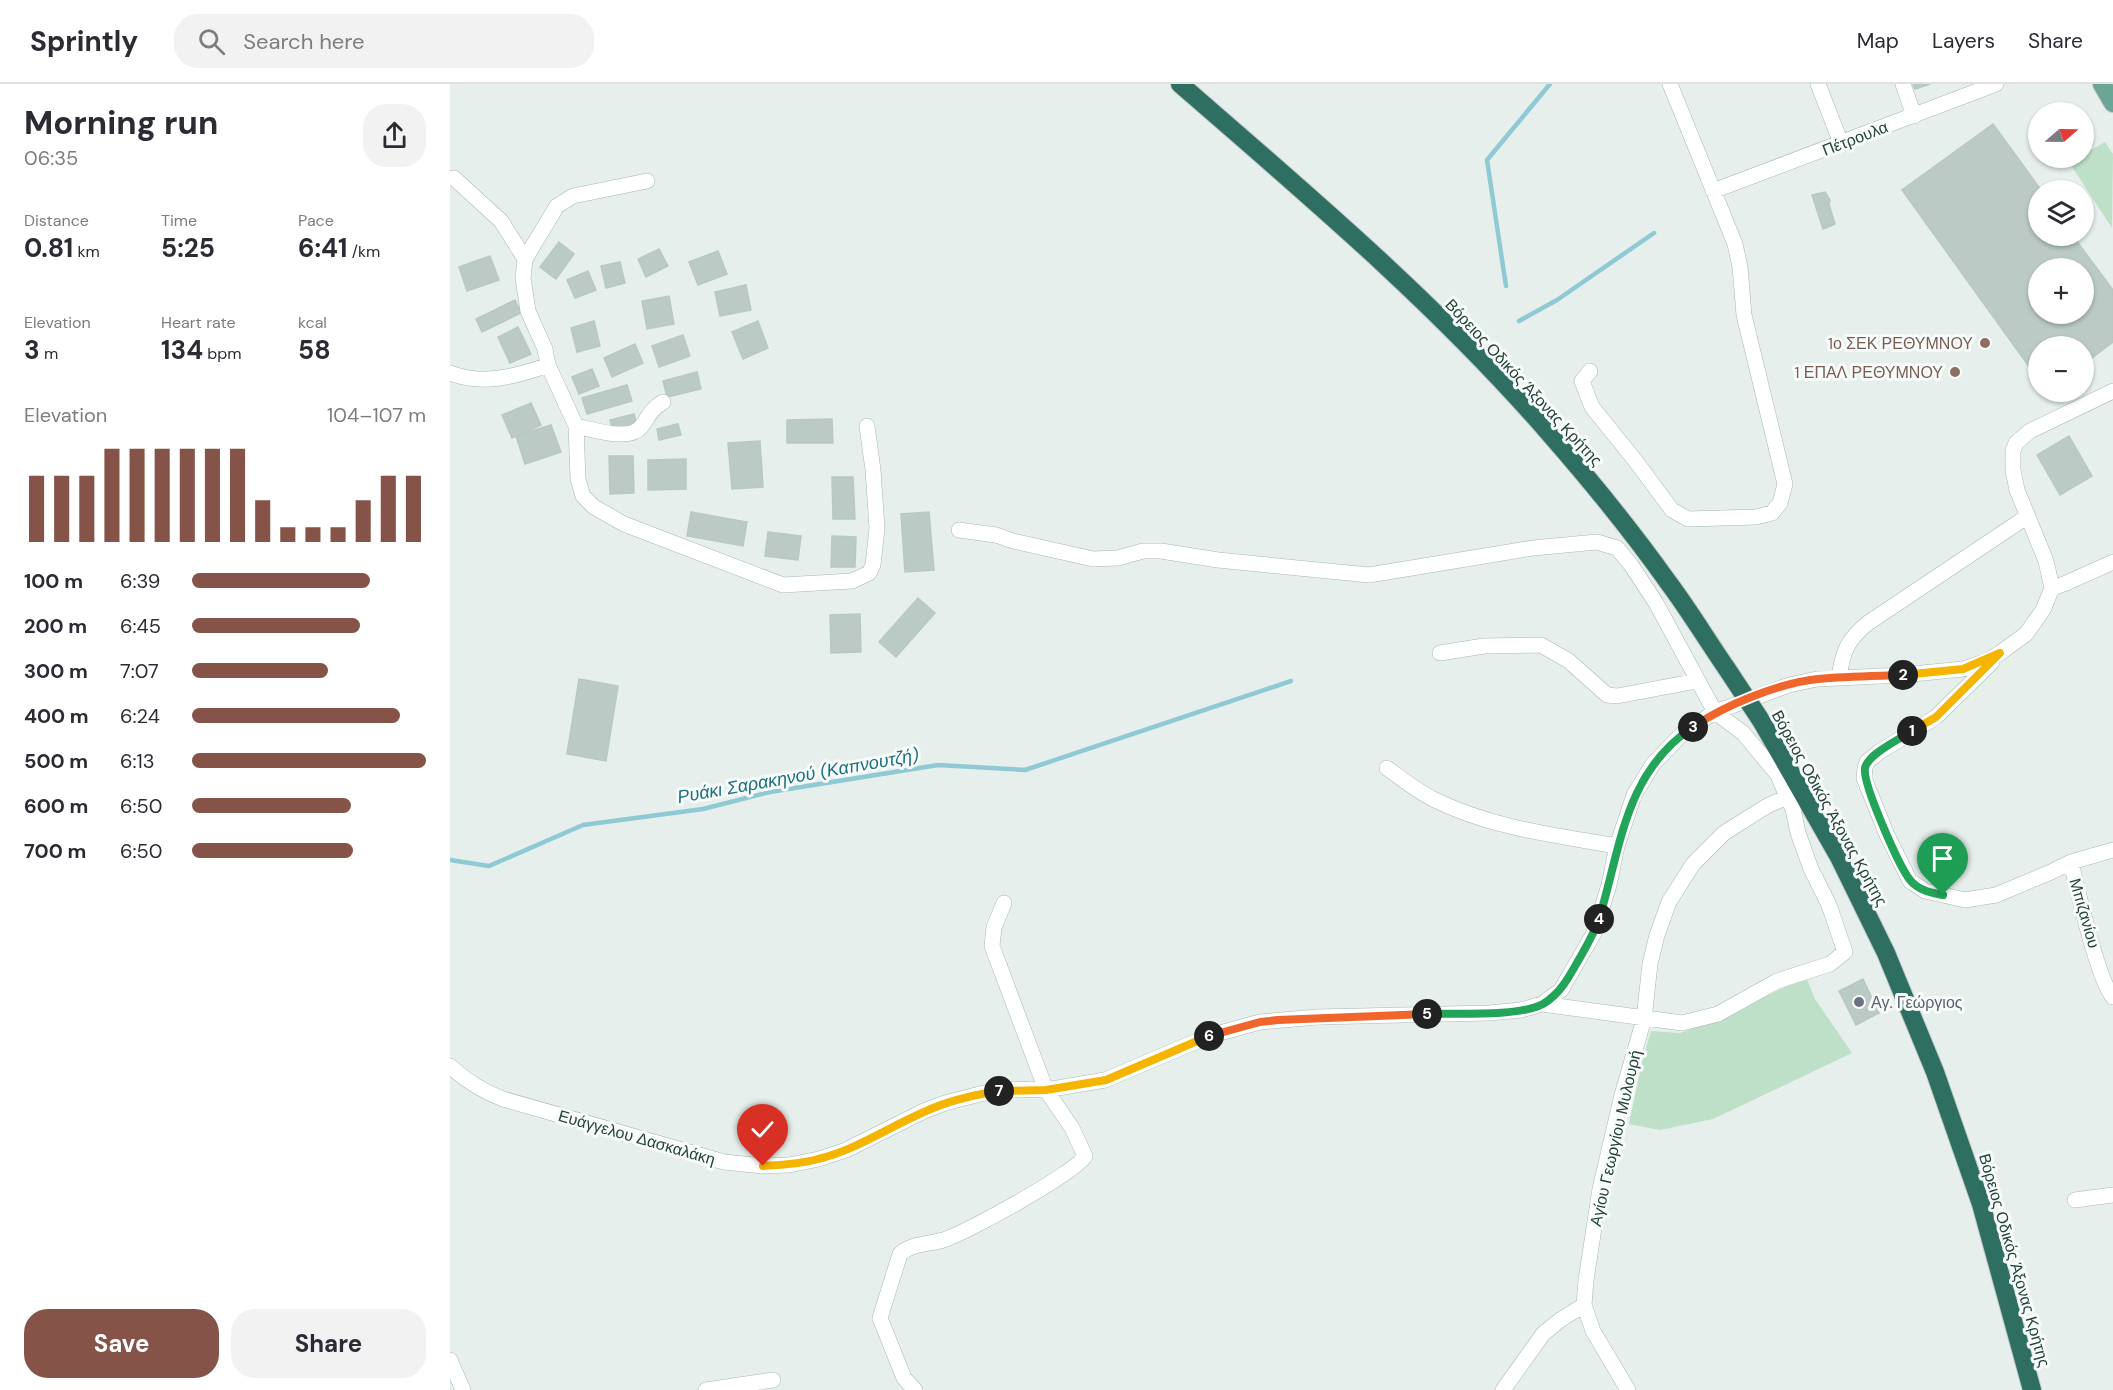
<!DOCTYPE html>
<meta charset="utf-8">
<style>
:root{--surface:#fff;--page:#f2f2f3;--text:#2b2b33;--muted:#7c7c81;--line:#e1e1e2;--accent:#855347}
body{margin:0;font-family:"DM Sans",sans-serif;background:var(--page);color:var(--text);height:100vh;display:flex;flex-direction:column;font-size:22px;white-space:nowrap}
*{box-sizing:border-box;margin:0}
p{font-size:20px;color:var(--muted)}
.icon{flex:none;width:33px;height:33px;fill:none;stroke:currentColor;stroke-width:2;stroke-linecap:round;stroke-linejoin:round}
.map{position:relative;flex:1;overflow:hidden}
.drawer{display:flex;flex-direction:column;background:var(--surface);width:450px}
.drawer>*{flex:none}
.needle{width:39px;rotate:70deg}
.buttons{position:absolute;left:1578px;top:18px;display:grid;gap:12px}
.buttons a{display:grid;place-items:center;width:66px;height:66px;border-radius:50%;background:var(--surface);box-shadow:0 2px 4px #0004;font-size:30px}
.pin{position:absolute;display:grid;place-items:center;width:51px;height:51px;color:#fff;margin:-62px -26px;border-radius:50% 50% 50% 0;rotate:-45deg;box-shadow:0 0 6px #0007}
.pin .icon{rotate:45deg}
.km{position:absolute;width:30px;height:30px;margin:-15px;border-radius:50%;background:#222;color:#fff;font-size:16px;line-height:30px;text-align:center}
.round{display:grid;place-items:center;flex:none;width:63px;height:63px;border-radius:24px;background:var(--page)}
.overview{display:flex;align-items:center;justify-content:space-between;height:102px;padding:0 24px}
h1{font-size:33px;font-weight:700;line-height:45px}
.metrics{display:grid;grid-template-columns:repeat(3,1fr);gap:9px;height:102px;padding:6px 24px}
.metrics div{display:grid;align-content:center}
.metrics b{font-size:26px;font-weight:700}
.metrics small{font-size:16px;font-weight:400}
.metrics p{font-size:16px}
.chart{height:168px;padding:12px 24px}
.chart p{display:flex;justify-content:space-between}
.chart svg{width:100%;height:108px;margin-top:6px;stroke:var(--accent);stroke-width:6}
.primary-button{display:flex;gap:12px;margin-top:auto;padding:12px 24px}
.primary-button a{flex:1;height:69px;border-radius:24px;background:var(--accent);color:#fff;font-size:24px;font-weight:700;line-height:69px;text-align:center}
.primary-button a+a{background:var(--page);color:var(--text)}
ul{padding:0 24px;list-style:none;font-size:20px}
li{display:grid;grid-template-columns:96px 72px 1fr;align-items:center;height:45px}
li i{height:15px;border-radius:8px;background:var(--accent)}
header{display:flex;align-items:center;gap:36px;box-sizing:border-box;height:84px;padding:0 30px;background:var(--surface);border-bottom:2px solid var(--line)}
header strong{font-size:28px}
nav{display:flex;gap:33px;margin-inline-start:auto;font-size:21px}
.search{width:420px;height:54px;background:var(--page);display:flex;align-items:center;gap:15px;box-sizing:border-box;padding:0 21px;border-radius:24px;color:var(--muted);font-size:22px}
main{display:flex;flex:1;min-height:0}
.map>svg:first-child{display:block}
.green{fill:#bfe0c8}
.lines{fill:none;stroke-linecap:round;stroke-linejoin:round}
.stream{stroke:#8ec9d4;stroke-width:4.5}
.building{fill:#bbcac4;stroke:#b8c9c2;stroke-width:1.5;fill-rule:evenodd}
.minor-casing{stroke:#a8b8b2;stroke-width:16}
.major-casing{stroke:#c2cac8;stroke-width:20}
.highway-casing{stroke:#c2cac8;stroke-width:20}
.minor{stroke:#fff;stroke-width:15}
.major{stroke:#6aa596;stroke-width:18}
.highway{stroke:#2f6f62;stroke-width:18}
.highway-bridge-casing{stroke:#c2cac8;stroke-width:20;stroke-linecap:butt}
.highway-bridge{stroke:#2f6f62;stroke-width:18}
.split-1-casing{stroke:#fff;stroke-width:12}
.split-2-casing{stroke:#fff;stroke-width:12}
.split-3-casing{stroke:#fff;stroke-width:12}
.split-4-casing{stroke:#fff;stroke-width:12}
.split-5-casing{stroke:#fff;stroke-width:12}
.split-6-casing{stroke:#fff;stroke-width:12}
.split-7-casing{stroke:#fff;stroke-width:12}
.split-8-casing{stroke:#fff;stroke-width:12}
.split-1{stroke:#22a559;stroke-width:8}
.split-2{stroke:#f5b400;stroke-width:8}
.split-3{stroke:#f0652b;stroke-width:8}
.split-4{stroke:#22a559;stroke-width:8}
.split-5{stroke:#22a559;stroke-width:8}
.split-6{stroke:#f0652b;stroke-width:8}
.split-7{stroke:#f5b400;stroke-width:8}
.split-8{stroke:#f5b400;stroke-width:8}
.education-dot{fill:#8d6e63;stroke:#f7fbf9;stroke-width:2}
.worship-dot{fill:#6b7280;stroke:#f7fbf9;stroke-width:2}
.labels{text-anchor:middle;stroke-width:6;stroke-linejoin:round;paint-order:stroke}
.street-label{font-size:16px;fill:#24423a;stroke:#f7fbf9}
.education-label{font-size:16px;fill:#785e54;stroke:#f7fbf9;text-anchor:end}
.worship-label{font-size:16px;fill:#5b616d;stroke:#f7fbf9;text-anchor:start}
.water-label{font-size:18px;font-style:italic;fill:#1c6f80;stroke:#f7fbf9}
</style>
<header>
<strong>Sprintly</strong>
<div class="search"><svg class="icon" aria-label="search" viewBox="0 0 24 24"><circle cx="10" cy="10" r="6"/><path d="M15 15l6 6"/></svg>Search here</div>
<nav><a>Map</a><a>Layers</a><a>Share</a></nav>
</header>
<main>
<section class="drawer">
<div class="overview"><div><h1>Morning run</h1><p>06:35</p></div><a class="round"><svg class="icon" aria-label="share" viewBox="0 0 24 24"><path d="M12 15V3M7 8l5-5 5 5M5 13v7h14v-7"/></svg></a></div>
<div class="metrics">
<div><p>Distance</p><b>0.81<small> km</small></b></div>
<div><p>Time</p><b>5:25</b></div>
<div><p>Pace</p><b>6:41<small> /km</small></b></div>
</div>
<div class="metrics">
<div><p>Elevation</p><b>3<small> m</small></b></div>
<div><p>Heart rate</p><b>134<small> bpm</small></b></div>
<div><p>kcal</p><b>58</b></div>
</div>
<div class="chart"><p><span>Elevation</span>104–107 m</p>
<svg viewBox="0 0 160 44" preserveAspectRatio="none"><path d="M5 44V17M15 44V17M25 44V17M35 44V6M45 44V6M55 44V6M65 44V6M75 44V6M85 44V6M95 44V27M105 44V38M115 44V38M125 44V38M135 44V27M145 44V17M155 44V17"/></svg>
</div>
<ul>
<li><b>100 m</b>6:39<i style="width:76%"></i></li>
<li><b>200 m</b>6:45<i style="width:72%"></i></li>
<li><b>300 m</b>7:07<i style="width:58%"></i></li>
<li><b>400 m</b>6:24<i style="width:89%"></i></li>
<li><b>500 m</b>6:13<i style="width:100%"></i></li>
<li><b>600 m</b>6:50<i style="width:68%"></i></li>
<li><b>700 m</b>6:50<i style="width:69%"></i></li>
</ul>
<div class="primary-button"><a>Save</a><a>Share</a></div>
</section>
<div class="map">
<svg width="1663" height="1306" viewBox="0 0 1663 1306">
<rect width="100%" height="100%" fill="#e6efeb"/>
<!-- green -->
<path class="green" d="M1655,58l8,12 -1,74 -43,-66 8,-4h7v-4z
M1356,893l9,22 37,54 -139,66 -53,11 -31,-6 13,-62 9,-31 29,2 35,-12z"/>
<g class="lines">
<!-- stream -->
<path class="stream" d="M1056,202l-19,-126 63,-76
M1069,237l38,-21 97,-67
M0,776l39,6 94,-41 120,-16 67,-17 168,-27 87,5 266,-89"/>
</g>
<!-- building -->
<path class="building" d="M1463,0h17l-15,5z
M1543,40l48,66h-3v46h35l40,54v52l-29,22v-18h-46v33l-136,-189zM1588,184h46v46h-46z
M1375,108l5,8 -1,4 6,20 -12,5 -11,-34z
M109,158l15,12 -18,25 -16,-12z
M209,165l9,17 -22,11 -8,-18z
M268,167l9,23 -29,11 -9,-23z
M40,172l9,24 -32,11 -8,-24z
M170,178l5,21 -19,5 -5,-22z
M138,187l8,19 -21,8 -8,-18z
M296,201l5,25 -31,6 -5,-24z
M219,212l5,28 -27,5 -5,-28z
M65,216l6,13 -39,19 -6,-13z
M144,237l6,25 -23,6 -6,-24z
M308,237l10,27 -25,11 -11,-27z
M68,243l13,27 -21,9 -12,-26z
M233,251l7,21 -31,11 -7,-21z
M185,260l8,19 -31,14 -8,-19z
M142,285l7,17 -20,8 -7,-17z
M247,288l4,17 -34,8 -4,-16z
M177,301l5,16 -45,13 -5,-16z
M81,319l10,22 -29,13 -10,-23z
M184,330l3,11 -24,6 -3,-11z
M382,335l1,24h-46v-23z
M228,340l3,11 -22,5 -2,-11z
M101,341l10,27 -36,12 -9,-28z
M1619,352l23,40 -32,19 -23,-40z
M310,357l3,46 -31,2 -4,-46z
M159,372h24l1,37 -24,1z
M236,375v30l-38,1v-30z
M382,393h21l2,42h-22z
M241,428l56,10 -4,24 -56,-10z
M479,428l5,58 -29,2 -4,-58z
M318,448l33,4 -3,24 -33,-4z
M382,452l24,1 -1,30h-24z
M468,514l17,15 -39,44 -17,-15z
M410,530l1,38 -30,1 -1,-38z
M129,595l39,7 -12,75 -39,-7z
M1413,895l16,34 -23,12 -17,-34z"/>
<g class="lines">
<defs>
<path id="minor" d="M1368,0l23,59
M1453,0l11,32
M4,94l47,43 24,38 -2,19 5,33 17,38 3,16 28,61 2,53 5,17 11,11 30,17 159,61 69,-4 17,-8 4,-8 4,-37 -4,-58 -6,-44
M1263,107l283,-107
M75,175l32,-53 16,-10 74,-15
M1140,287l-8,10 10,26 42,52 38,51 16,9 68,-2 16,-4 8,-10 5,-19 -41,-169 -4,-48 -5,-23 -65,-160
M0,289c32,13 68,3 98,-8
M126,342c15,3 53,16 65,1 8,-11 10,-18 22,-25
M509,446l37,5 17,6 80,18 25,-1 25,-7h18l57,9 151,15 164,-27 64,-6 20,6 14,17 25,38 59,109 28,21 35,42 9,22
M1602,504l12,-4 49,-22
M990,569l44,-7 57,-1 28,16 38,34 10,1 80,-15
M1542,578l-56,55 -57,35 -12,10 -2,6 -1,10 23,57 23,46 15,10 40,9 31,-5 55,-23 20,-10 42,-12
M1389,593c4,-26 8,-37 29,-54l160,-107
M937,684c15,11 30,23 46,31 58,29 121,36 184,47
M1621,778c6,26 27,119 42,135
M1092,920l140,19 36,-9 59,-33 53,-17 15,-12 -16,-47 -18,-36 -13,-36 -5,-24 -6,-12 -20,9 -43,27 -31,31 -24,38 -12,33 -7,29 -6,55 -22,76 -22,94 -14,91 -2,25 9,26 35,59
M0,982c16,15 32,25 53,33l221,63 39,4 26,-1 30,-6 27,-9 78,-39 21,-8 35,-9 29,-5 37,1 59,-10 104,-44 51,-14 57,-5 172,-4 32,-3 21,-6 19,-14 33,-57 15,-48 8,-39 17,-51 19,-31 30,-31 32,-21 74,-27 28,-6 85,-4 61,-6 24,-8 13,-8 26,-19 17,-24 9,-22 -6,-27 -29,-71 -4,-20v-19l3,-8 14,-12 83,-40
M1625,1116l38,-5
M0,1276l13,30
M256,1306l67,-10
M465,1306l-11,-12 -24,-60 20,-64c12,-11 27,-9 43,-14 21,-6 134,-68 142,-84l-13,-28 -26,-38 -54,-144 2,-19 10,-24
M1053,1306l40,-56 17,-14 24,-15"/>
<path id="major" d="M1652,0l11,19"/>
<path id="highway" d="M730,0c128,111 258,221 369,349 42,48 82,97 119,149 21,28 39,58 59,87
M1312,638l77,135 47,96 49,119 46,132 51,186"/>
</defs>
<!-- minor casing -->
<use href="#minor" class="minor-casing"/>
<!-- major casing -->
<use href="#major" class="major-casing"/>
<!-- highway casing -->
<use href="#highway" class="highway-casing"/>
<!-- minor -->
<use href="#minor" class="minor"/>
<!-- major -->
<use href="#major" class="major"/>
<!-- highway -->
<use href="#highway" class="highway"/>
<defs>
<path id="highway-bridge" d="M1277,585l35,53"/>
</defs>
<!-- highway-bridge casing -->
<use href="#highway-bridge" class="highway-bridge-casing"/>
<!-- highway-bridge -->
<use href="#highway-bridge" class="highway-bridge"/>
</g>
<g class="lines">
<defs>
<path id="split-1" d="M1462,647c-12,8 -44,23 -47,37 -3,15 34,98 45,112 8,10 21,13 33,15"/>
<path id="split-2" d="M1453,591l60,-6 37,-16 -64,64 -24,14"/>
<path id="split-3" d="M1243,643c32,-22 86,-44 125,-48 28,-3 57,-3 85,-4"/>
<path id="split-4" d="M1149,835c22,-71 25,-146 94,-192"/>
<path id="split-5" d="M977,930c29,-1 91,3 116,-10 17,-10 26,-27 35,-43 8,-14 16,-27 21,-42"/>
<path id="split-6" d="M759,952l51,-14 18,-2 149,-6"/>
<path id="split-7" d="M549,1007l47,-1 60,-10 103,-44"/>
<path id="split-8" d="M313,1082c19,-1 37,-2 55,-7 38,-9 71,-32 106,-47 23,-11 49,-17 75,-21"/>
</defs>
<!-- split-1 casing -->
<use href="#split-1" class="split-1-casing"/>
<!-- split-2 casing -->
<use href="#split-2" class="split-2-casing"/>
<!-- split-3 casing -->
<use href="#split-3" class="split-3-casing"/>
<!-- split-4 casing -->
<use href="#split-4" class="split-4-casing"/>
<!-- split-5 casing -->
<use href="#split-5" class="split-5-casing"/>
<!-- split-6 casing -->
<use href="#split-6" class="split-6-casing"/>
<!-- split-7 casing -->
<use href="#split-7" class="split-7-casing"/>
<!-- split-8 casing -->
<use href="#split-8" class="split-8-casing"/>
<!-- split-1 -->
<use href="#split-1" class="split-1"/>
<!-- split-2 -->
<use href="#split-2" class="split-2"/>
<!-- split-3 -->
<use href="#split-3" class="split-3"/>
<!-- split-4 -->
<use href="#split-4" class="split-4"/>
<!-- split-5 -->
<use href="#split-5" class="split-5"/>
<!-- split-6 -->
<use href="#split-6" class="split-6"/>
<!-- split-7 -->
<use href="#split-7" class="split-7"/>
<!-- split-8 -->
<use href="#split-8" class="split-8"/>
</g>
<!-- markers -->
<g class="education-dot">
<circle cx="1535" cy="259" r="6"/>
<circle cx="1505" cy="288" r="6"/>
</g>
<circle class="worship-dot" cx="1409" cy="918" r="6"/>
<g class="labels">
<!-- street labels -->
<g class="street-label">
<text transform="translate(1405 54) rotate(-21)" y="6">Πέτρουλα</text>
<text transform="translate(1074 298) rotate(47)" y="6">Βόρειος Οδικός Άξονας Κρήτης</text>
<text transform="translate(1380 724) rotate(61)" y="6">Βόρειος Οδικός Άξονας Κρήτης</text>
<text transform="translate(1635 829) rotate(74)" y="6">Μπιζανίου</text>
<text transform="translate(187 1053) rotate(16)" y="6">Ευάγγελου Δασκαλάκη</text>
<text transform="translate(1165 1054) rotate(-77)" y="6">Αγίου Γεωργίου Μυλουρή</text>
<text transform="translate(1565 1176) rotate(74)" y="6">Βόρειος Οδικός Άξονας Κρήτης</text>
</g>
<!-- education labels -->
<g class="education-label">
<text x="1523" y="265">1ο ΣΕΚ ΡΕΘΥΜΝΟΥ</text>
<text x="1493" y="294">1 ΕΠΑΛ ΡΕΘΥΜΝΟΥ</text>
</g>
<!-- worship labels -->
<g class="worship-label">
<text x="1421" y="924">Αγ. Γεώργιος</text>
</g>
<!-- water labels -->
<g class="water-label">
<text transform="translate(348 692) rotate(-10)" y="6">Ρυάκι Σαρακηνού (Καπνουτζή)</text>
</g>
</g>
</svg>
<div class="buttons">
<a><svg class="needle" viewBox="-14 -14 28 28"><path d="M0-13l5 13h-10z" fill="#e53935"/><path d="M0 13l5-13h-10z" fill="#7c7c81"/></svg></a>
<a><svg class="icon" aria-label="layers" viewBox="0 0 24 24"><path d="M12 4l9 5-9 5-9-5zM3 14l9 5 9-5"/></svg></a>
<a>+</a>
<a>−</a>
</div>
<div class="pin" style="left:1493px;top:811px;background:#1e9e55"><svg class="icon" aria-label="arrive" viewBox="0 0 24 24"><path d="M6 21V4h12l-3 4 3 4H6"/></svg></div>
<div class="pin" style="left:313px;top:1082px;background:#d93025"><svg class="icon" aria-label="check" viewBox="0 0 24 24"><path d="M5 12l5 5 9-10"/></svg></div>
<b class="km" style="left:1462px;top:647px">1</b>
<b class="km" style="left:1453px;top:591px">2</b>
<b class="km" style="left:1243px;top:643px">3</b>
<b class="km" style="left:1149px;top:835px">4</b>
<b class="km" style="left:977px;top:930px">5</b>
<b class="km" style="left:759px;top:952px">6</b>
<b class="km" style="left:549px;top:1007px">7</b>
</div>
</main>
